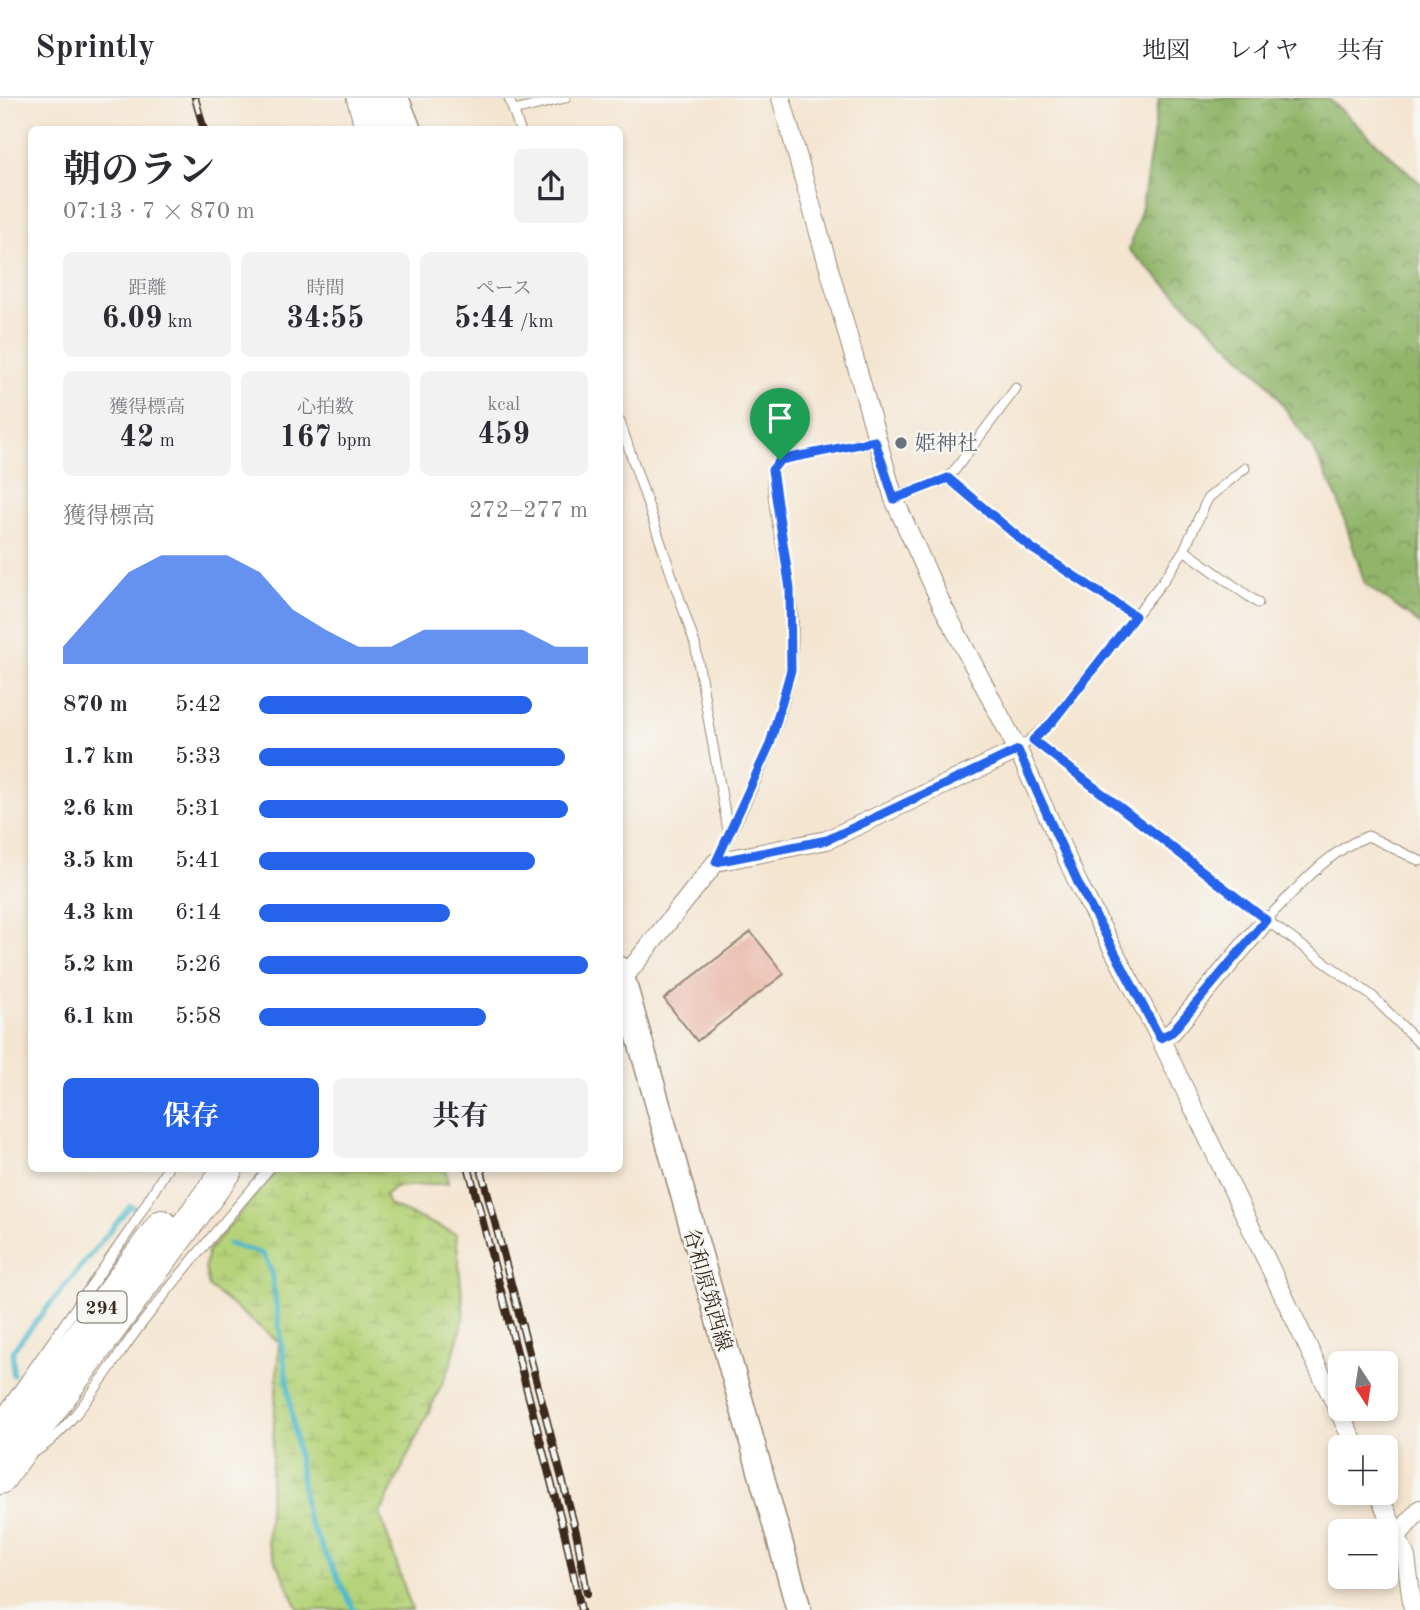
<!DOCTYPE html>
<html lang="ja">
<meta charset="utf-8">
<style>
:root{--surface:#fff;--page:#f2f2f3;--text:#2b2b33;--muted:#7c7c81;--line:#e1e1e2;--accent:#2563eb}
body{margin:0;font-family:"Old Standard TT","Noto Serif JP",serif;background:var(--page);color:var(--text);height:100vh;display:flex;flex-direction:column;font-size:26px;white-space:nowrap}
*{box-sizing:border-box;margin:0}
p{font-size:23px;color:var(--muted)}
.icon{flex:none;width:38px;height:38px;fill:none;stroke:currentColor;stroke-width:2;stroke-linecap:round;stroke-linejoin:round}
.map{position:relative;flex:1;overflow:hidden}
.side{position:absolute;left:28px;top:28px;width:595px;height:1046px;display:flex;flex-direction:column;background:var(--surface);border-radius:10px;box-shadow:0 4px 10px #0003}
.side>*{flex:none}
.needle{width:46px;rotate:168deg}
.controls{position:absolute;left:1328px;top:1253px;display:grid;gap:14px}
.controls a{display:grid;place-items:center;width:70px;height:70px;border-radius:10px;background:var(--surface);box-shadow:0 4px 10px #0003;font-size:35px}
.pin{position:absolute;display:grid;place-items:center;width:60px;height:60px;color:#fff;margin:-72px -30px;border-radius:50% 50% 50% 0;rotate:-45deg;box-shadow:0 0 7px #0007}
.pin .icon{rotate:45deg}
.round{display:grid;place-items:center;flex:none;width:74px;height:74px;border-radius:10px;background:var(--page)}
.overview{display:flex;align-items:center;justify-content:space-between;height:119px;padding:0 35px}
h1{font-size:38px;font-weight:700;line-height:52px}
.metrics{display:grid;grid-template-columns:repeat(3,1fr);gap:10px;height:119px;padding:7px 35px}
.metrics div{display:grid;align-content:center;border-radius:10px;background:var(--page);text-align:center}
.metrics b{font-size:30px;font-weight:700}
.metrics small{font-size:19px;font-weight:400}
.metrics p{font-size:19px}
.chart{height:196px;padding:14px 35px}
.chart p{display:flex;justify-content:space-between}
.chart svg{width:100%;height:126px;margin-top:7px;fill:var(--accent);opacity:.7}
.primary-button{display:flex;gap:14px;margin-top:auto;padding:14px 35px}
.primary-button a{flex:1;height:80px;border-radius:10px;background:var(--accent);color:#fff;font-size:28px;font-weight:700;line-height:80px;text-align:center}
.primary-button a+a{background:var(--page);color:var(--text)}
ul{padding:0 35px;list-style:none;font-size:23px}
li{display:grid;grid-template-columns:112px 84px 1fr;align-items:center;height:52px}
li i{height:18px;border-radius:9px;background:var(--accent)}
header{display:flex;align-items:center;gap:42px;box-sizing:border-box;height:98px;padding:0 35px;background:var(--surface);border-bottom:2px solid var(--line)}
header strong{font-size:33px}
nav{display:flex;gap:38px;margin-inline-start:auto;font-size:24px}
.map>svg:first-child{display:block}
.forest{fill:url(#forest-crowns);stroke:#667044;stroke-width:2}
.wetland{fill:url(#wetland-marsh);stroke:#787e4c;stroke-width:2}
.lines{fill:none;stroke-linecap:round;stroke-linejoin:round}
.stream{stroke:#4ebaca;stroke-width:5}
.building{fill:#e9b6a6}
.service-casing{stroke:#988877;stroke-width:11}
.minor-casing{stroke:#988877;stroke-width:20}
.secondary-casing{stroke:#988877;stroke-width:27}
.trunk-casing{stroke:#988877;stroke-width:32}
.service{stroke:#fff;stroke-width:9}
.minor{stroke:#fff;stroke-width:18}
.secondary{stroke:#fff;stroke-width:24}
.trunk{stroke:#fff;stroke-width:30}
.rail-casing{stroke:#3b2a1e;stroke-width:8}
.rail{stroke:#f6f6f2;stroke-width:5;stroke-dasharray:16;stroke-linecap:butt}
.route-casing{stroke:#fff;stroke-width:14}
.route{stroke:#2563eb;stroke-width:9}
.worship-dot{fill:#6b7280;stroke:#f6f6f2;stroke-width:2.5}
.labels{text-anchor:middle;stroke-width:5;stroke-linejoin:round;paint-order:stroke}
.shield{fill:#f6f6f2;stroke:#73675e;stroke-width:2}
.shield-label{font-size:19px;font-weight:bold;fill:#3b2a1e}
.worship-label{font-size:21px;fill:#5b616d;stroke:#f6f6f2;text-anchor:start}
.street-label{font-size:21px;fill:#3b2a1e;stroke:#f6f6f2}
</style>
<header>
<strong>Sprintly</strong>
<nav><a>地図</a><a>レイヤ</a><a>共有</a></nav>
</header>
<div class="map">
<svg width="1420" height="1512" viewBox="0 0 1420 1512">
<defs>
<pattern id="forest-crowns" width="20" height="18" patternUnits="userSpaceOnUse" patternTransform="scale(1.75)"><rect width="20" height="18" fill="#90b569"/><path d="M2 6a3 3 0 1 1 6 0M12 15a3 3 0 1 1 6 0" fill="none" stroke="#779356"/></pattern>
<pattern id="wetland-marsh" width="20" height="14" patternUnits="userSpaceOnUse" patternTransform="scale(1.75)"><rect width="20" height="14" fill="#b5d379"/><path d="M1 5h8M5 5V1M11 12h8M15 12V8" fill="none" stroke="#9db568"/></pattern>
</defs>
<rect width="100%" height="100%" fill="#f6f6f2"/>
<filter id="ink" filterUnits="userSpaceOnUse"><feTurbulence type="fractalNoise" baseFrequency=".0143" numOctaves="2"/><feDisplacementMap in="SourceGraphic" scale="14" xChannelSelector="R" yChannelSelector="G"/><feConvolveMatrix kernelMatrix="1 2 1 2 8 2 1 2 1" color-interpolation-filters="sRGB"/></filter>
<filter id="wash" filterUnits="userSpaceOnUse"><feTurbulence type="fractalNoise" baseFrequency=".00686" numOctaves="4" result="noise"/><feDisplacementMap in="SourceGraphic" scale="28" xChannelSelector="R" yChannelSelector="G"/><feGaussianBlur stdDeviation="1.57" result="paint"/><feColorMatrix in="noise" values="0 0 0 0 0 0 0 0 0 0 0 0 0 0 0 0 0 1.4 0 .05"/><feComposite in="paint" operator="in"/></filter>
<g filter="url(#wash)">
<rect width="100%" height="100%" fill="#f4e5d0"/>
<!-- forest -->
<path class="forest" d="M1159,0h169l92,85v441l-55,-40 -27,-84 -23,-48 -49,-71 -137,-131 13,-43z"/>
<!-- wetland -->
<path class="wetland" d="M278,1071h168l2,14 -53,4 -10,8 4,10 67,29 8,82 -14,51 -70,147 32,96h-113l-32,-67 12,-201 -70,-55 -4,-20 3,-16z"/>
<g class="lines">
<!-- stream -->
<path class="stream" d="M229,1146l34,10 8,16 36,248 47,92
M13,1277v-25l117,-144 5,2"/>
</g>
<g id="blocks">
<!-- building -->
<path class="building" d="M751,834l33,42 -87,67 -33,-42z"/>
</g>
</g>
<g filter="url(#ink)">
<use href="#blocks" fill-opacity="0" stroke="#988877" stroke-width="2"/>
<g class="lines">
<defs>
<path id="service" d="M509,0l11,32
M514,13l51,-13
M620,324l75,222 34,192
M948,381l82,68 105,69
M894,401l54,-20 68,-91
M1184,452l74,53
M1033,642l233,180 106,76 48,48
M1018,652l34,-29 111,-140 21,-31 24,-52 37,-30
M716,764c38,-75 81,-157 77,-243 -3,-48 -22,-104 -21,-149l8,-10 95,-19
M1266,822c30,-30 61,-69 102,-84l52,25
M0,1318l132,-189 35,-58
M28,1357c38,-13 88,-99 115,-133 40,-52 83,-103 126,-153"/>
<path id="minor" d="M781,0l113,401 48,106 76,145 60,133 82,155 196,409
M622,882l94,-118 111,-22 191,-90
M1160,940l12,-6 94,-112
M1378,1395l28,64 7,53
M1398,1437l22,-26"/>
<path id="secondary" d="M396,0l13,32
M620,871l179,641"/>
<path id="trunk" d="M362,0l9,32
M384,0l8,32
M0,1346l162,-219
M0,1381l228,-310"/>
</defs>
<!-- service casing -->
<use href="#service" class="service-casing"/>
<!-- minor casing -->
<use href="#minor" class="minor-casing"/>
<!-- secondary casing -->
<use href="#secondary" class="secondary-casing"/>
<!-- trunk casing -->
<use href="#trunk" class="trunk-casing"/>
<!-- service -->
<use href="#service" class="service"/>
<!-- minor -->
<use href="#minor" class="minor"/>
<!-- secondary -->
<use href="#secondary" class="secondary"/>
<!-- trunk -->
<use href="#trunk" class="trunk"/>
<defs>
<path id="rail" d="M195,0l9,32
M469,1071l96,366 16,75
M481,1071l96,367 10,57"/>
</defs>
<!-- rail casing -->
<use href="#rail" class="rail-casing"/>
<!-- rail -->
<use href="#rail" class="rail"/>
</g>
</g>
<g class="lines" filter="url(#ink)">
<defs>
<path id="route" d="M875,343l19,58 54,-21 82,69 105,69 -83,106 -19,18 233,180 -94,112 -12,6 -82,-155 -60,-133 -191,90 -111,22 54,-118 21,-74 -1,-81 -18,-119 8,-10z"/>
</defs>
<!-- route casing -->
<use href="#route" class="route-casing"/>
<!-- route -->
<use href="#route" class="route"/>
</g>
<!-- markers -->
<circle class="worship-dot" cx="901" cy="345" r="7"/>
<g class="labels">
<!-- shield labels -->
<rect class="shield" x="77.5" y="1193.5" width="49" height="31" rx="5"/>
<g class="shield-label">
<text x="102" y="1216">294</text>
</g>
<!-- worship labels -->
<g class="worship-label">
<text x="915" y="352">姫神社</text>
</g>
<!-- street labels -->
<g class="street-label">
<text transform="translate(708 1192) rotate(74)" y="7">谷和原筑西線</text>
</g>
</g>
</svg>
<div class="controls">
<a><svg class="needle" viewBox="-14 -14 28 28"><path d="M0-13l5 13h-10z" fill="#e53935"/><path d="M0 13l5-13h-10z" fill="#7c7c81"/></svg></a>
<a>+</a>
<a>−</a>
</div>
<div class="pin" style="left:780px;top:362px;background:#1e9e55"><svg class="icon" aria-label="arrive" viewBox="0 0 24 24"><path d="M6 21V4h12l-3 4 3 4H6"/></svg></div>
<section class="side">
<div class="overview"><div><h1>朝のラン</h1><p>07:13 · 7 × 870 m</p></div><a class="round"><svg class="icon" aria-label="share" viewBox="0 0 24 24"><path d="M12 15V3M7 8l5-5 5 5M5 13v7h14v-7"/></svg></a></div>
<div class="metrics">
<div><p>距離</p><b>6.09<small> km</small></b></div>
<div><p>時間</p><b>34:55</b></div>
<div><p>ペース</p><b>5:44<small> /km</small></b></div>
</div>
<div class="metrics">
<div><p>獲得標高</p><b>42<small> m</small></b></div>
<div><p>心拍数</p><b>167<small> bpm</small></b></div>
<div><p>kcal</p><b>459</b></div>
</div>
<div class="chart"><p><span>獲得標高</span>272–277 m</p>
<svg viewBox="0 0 160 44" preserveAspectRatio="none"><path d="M0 44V38L10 25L20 12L30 6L40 6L50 6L60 12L70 25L80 32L90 38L100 38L110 32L120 32L130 32L140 32L150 38L160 38V44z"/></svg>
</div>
<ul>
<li><b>870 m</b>5:42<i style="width:83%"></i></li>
<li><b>1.7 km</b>5:33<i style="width:93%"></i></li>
<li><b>2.6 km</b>5:31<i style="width:94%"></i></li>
<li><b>3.5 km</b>5:41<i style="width:84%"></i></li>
<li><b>4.3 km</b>6:14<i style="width:58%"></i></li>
<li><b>5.2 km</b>5:26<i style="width:100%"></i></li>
<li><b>6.1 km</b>5:58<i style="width:69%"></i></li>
</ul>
<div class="primary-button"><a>保存</a><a>共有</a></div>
</section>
</div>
